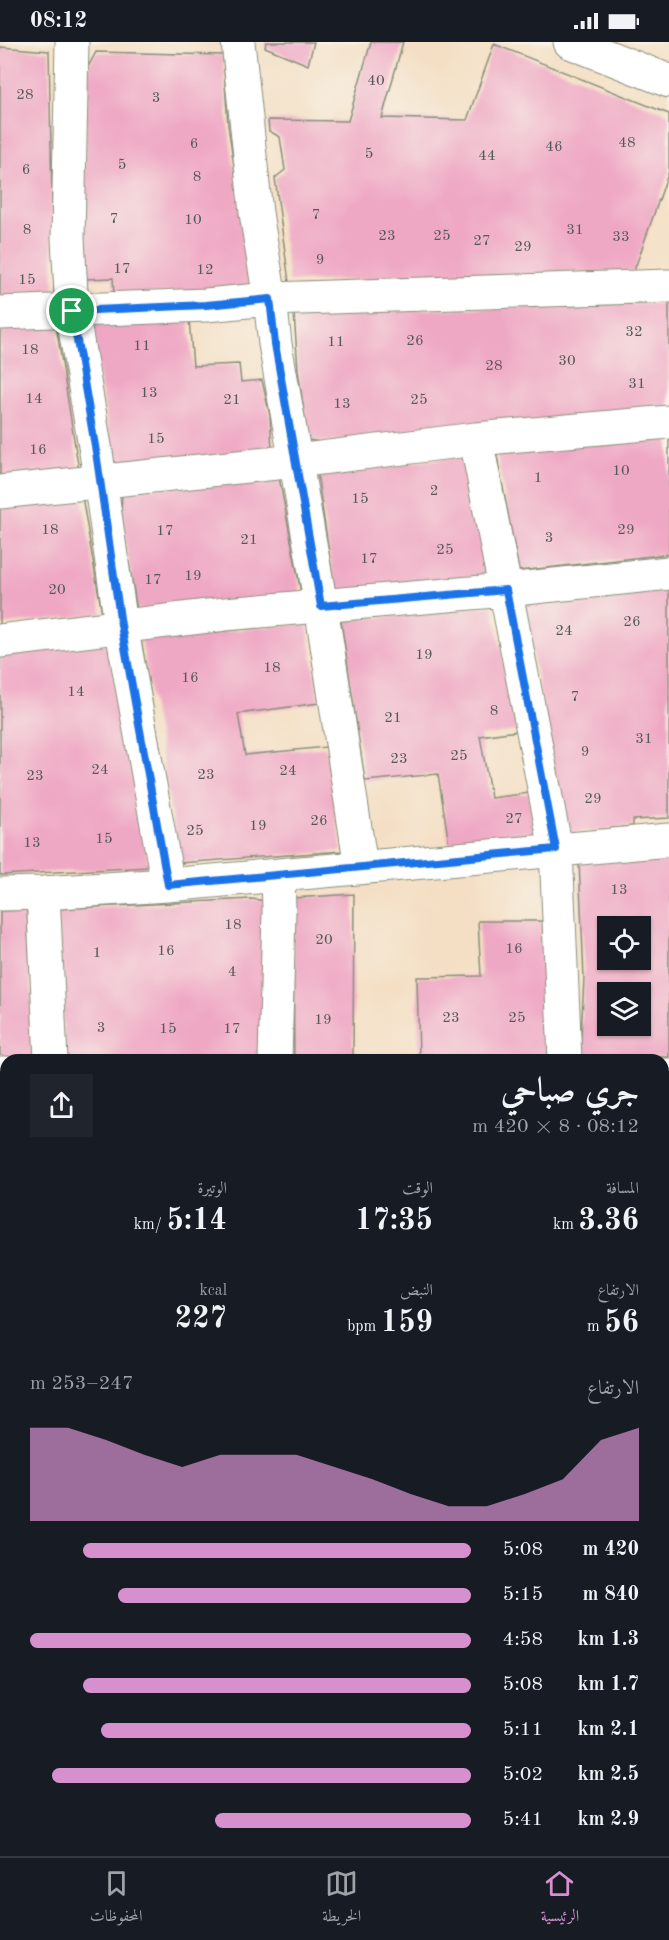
<!DOCTYPE html>
<html lang="ar">
<meta charset="utf-8">
<style>
:root{--surface:#171b24;--page:#20242c;--text:#f1f3f6;--muted:#9ea1a6;--line:#363941;--accent:#d690ce}
body{margin:0;font-family:"Old Standard TT",Amiri,serif;background:var(--page);color:var(--text);direction:rtl;height:100vh;display:flex;flex-direction:column;font-size:22px;white-space:nowrap}
*{box-sizing:border-box;margin:0}
p{font-size:20px;color:var(--muted)}
.icon{flex:none;width:33px;height:33px;fill:none;stroke:currentColor;stroke-width:2;stroke-linecap:round;stroke-linejoin:round}
.map{position:relative;flex:1;overflow:hidden;direction:ltr}
.sheet{position:absolute;left:0px;top:1012px;width:669px;height:802px;display:flex;flex-direction:column;background:var(--surface);border-radius:18px 18px 0 0;box-shadow:0 2px 4px #0004;direction:rtl}
.sheet>*{flex:none}
.tools{position:absolute;left:597px;top:874px;display:grid;gap:12px}
.tools a{display:grid;place-items:center;width:54px;height:54px;border-radius:0px;background:var(--surface);box-shadow:0 2px 4px #0004;font-size:30px}
.pin{position:absolute;display:grid;place-items:center;width:51px;height:51px;color:#fff;margin:-26px;border:3px solid #fff;border-radius:50%;box-shadow:0 2px 6px #0007}
.round{display:grid;place-items:center;flex:none;width:63px;height:63px;border-radius:0px;background:var(--page)}
.head{display:flex;align-items:center;justify-content:space-between;height:102px;padding:0 30px}
h1{font-size:33px;font-weight:600;line-height:45px}
.stats{display:grid;grid-template-columns:repeat(3,1fr);gap:9px;height:102px;padding:6px 30px}
.stats div{display:grid;align-content:center}
.stats b{font-size:30px;font-weight:600}
.stats small{font-size:16px;font-weight:400}
.stats p{font-size:16px}
.chart{height:168px;padding:12px 30px}
.chart p{display:flex;justify-content:space-between}
.chart svg{width:100%;height:108px;margin-top:6px;fill:var(--accent);opacity:.7}
ul{padding:0 30px;list-style:none;font-size:20px}
li{display:grid;grid-template-columns:96px 72px 1fr;align-items:center;height:45px}
li i{height:15px;border-radius:8px;background:var(--accent)}
.status{display:flex;justify-content:space-between;align-items:center;height:42px;padding:0 30px;background:var(--surface);direction:ltr}
.status svg{height:16px;fill:currentColor}
.tab-bar{display:flex;justify-content:space-around;align-items:center;height:84px;border-top:2px solid var(--line);background:var(--surface);font-size:16px;color:var(--muted)}
.tab-bar a{display:grid;justify-items:center;gap:3px}
.tab-bar .current{color:var(--accent)}
.map>svg:first-child{display:block}
.building{fill:#efa8c4;fill-rule:evenodd}
.lines{fill:none;stroke-linecap:round;stroke-linejoin:round}
.minor-casing{stroke:#8a8e7c;stroke-width:35}
.minor{stroke:#fff;stroke-width:33}
.route-casing{stroke:#fff;stroke-width:12}
.route{stroke:#1a73e8;stroke-width:8}
.labels{text-anchor:middle;stroke-width:4.5;stroke-linejoin:round;paint-order:stroke}
.number-label{font-size:15px;fill:#535858}
</style>
<div class="status"><b>08:12</b><svg viewBox="0 0 49 12"><path d="M0 12V9h3v3zM5 12V6h3v6zM10 12V3h3v9zM15 12V0h3v12zM26 1h20v11H26zM47 4h2v5h-2z"/></svg></div>
<div class="map">
<svg width="669" height="1814" viewBox="0 0 669 1814">
<rect width="100%" height="100%" fill="#f7f3e8"/>
<filter id="ink" filterUnits="userSpaceOnUse"><feTurbulence type="fractalNoise" baseFrequency=".0167" numOctaves="2"/><feDisplacementMap in="SourceGraphic" scale="12" xChannelSelector="R" yChannelSelector="G"/><feConvolveMatrix kernelMatrix="1 2 1 2 8 2 1 2 1" color-interpolation-filters="sRGB"/></filter>
<filter id="wash" filterUnits="userSpaceOnUse"><feTurbulence type="fractalNoise" baseFrequency=".008" numOctaves="4" result="noise"/><feDisplacementMap in="SourceGraphic" scale="24" xChannelSelector="R" yChannelSelector="G"/><feGaussianBlur stdDeviation="1.35" result="paint"/><feColorMatrix in="noise" values="0 0 0 0 0 0 0 0 0 0 0 0 0 0 0 0 0 1.4 0 .05"/><feComposite in="paint" operator="in"/></filter>
<g filter="url(#wash)">
<rect width="100%" height="100%" fill="#f4dfc4"/>
<g id="blocks">
<!-- building -->
<path class="building" d="M266,0h48l-6,23 -43,-18z
M371,0h32l-21,76 85,2 27,-76 175,70v57l-35,100 -345,11 -14,-104 10,-8 -5,-33 -11,-6 -1,-11 80,1z
M0,5l49,4 5,246 -54,2z
M96,10l127,3 5,70 24,163 -138,7 -1,-17 -28,1 -2,-40 4,-170z
M669,261v104l-348,35 -13,-2 -10,-70 -4,-57z
M189,277l4,47 46,-2 2,18 21,-2 8,36 2,33 -158,17 -24,-142z
M56,283l23,146 -79,7v-151z
M669,394v118l-150,17 -23,-120z
M464,414l24,119 -153,17 -18,-119z
M279,435l22,116 -164,17 -16,-94 1,-25z
M82,454l20,118 -102,11v-121z
M669,546v230l-36,2v6l-61,7 -10,-9 -38,-222z
M493,564l24,125 -37,5 11,62 38,-5 8,44 -88,7 -11,-70 -73,7 -24,-160z
M307,581l12,80 -81,11 7,41 81,-8 16,104 -162,12 -39,-224z
M109,601l40,224 -149,8v-220z
M669,812v203l-89,-1 4,-78 -5,-117zM608,885h32v33h-32zM608,951h32v33h-32z
M354,852l-1,164 -59,1 -1,-161z
M251,857l16,2 -1,159h-201l-9,-151z
M27,868l4,73 10,77 -41,1v-150z
M478,879h68l4,136h-131l-2,-80 64,-1z
M0,1044h6v170l-6,-1z
M663,1046h6v177h-6z
M0,1239l6,1v205l-6,1z
M663,1262h6v166h-5z
M0,1487h6v223l-6,1z
M6,1732v77h101l-4,5h-103v-81z
M663,1759h6v55h-82l6,-5h70z
M145,1809h31l6,5h-42z
M226,1809h323l-5,5h-313z"/>
</g>
</g>
<g filter="url(#ink)">
<use href="#blocks" fill-opacity="0" stroke="#8a8e7c" stroke-width="1.5"/>
<g class="lines">
<defs>
<path id="minor" d="M72,0l-4,196 4,73 24,141 25,173 47,260
M238,0l18,171 14,86 5,45 46,262 40,261
M570,0l99,39
M0,271l206,-8 64,-6 399,-13
M476,397l80,410 9,211
M0,450l296,-31 180,-22 193,-17
M0,599l225,-27 281,-24 163,-17
M43,851l8,167
M0,852l43,-1 125,-8 501,-45
M275,1018l4,-149 -1,-35
M0,1031h6
M663,1033h6
M0,1226l6,1
M663,1244h6
M0,1466l6,-1
M0,1721l6,-1
M663,1741h6
M207,1809l5,5
M122,1814l5,-5
M564,1814l6,-5"/>
</defs>
<!-- minor casing -->
<use href="#minor" class="minor-casing"/>
<!-- minor -->
<use href="#minor" class="minor"/>
</g>
</g>
<g class="lines" filter="url(#ink)">
<defs>
<path id="route" d="M270,257l5,45 46,262 185,-16 50,259 -388,36 -47,-260 -25,-173 -24,-141 134,-6z"/>
</defs>
<!-- route casing -->
<use href="#route" class="route-casing"/>
<!-- route -->
<use href="#route" class="route"/>
</g>
<g class="labels">
<!-- number labels -->
<g class="number-label">
<text x="376" y="43">40</text>
<text x="25" y="57">28</text>
<text x="156" y="60">3</text>
<text x="627" y="105">48</text>
<text x="194" y="106">6</text>
<text x="554" y="109">46</text>
<text x="369" y="116">5</text>
<text x="487" y="118">44</text>
<text x="122" y="127">5</text>
<text x="26" y="132">6</text>
<text x="197" y="139">8</text>
<text x="316" y="177">7</text>
<text x="114" y="181">7</text>
<text x="193" y="182">10</text>
<text x="27" y="192">8</text>
<text x="575" y="192">31</text>
<text x="387" y="198">23</text>
<text x="442" y="198">25</text>
<text x="621" y="199">33</text>
<text x="482" y="203">27</text>
<text x="523" y="209">29</text>
<text x="320" y="222">9</text>
<text x="122" y="231">17</text>
<text x="205" y="232">12</text>
<text x="27" y="242">15</text>
<text x="634" y="294">32</text>
<text x="415" y="303">26</text>
<text x="336" y="304">11</text>
<text x="142" y="308">11</text>
<text x="30" y="312">18</text>
<text x="567" y="323">30</text>
<text x="494" y="328">28</text>
<text x="637" y="346">31</text>
<text x="149" y="355">13</text>
<text x="34" y="361">14</text>
<text x="232" y="362">21</text>
<text x="419" y="362">25</text>
<text x="342" y="366">13</text>
<text x="156" y="401">15</text>
<text x="38" y="412">16</text>
<text x="621" y="433">10</text>
<text x="538" y="440">1</text>
<text x="434" y="453">2</text>
<text x="360" y="461">15</text>
<text x="50" y="492">18</text>
<text x="626" y="492">29</text>
<text x="165" y="493">17</text>
<text x="549" y="500">3</text>
<text x="249" y="502">21</text>
<text x="445" y="512">25</text>
<text x="369" y="521">17</text>
<text x="193" y="538">19</text>
<text x="153" y="542">17</text>
<text x="57" y="552">20</text>
<text x="632" y="584">26</text>
<text x="564" y="593">24</text>
<text x="424" y="617">19</text>
<text x="272" y="630">18</text>
<text x="190" y="640">16</text>
<text x="76" y="654">14</text>
<text x="575" y="659">7</text>
<text x="494" y="673">8</text>
<text x="393" y="680">21</text>
<text x="644" y="701">31</text>
<text x="585" y="714">9</text>
<text x="459" y="718">25</text>
<text x="399" y="721">23</text>
<text x="100" y="732">24</text>
<text x="288" y="733">24</text>
<text x="206" y="737">23</text>
<text x="35" y="738">23</text>
<text x="593" y="761">29</text>
<text x="514" y="781">27</text>
<text x="319" y="783">26</text>
<text x="258" y="788">19</text>
<text x="195" y="793">25</text>
<text x="104" y="801">15</text>
<text x="32" y="805">13</text>
<text x="619" y="852">13</text>
<text x="233" y="887">18</text>
<text x="324" y="902">20</text>
<text x="514" y="911">16</text>
<text x="166" y="913">16</text>
<text x="97" y="915">1</text>
<text x="232" y="934">4</text>
<text x="451" y="980">23</text>
<text x="517" y="980">25</text>
<text x="323" y="982">19</text>
<text x="101" y="990">3</text>
<text x="168" y="991">15</text>
<text x="232" y="991">17</text>
</g>
</g>
</svg>
<div class="tools">
<a><svg class="icon" aria-label="locate" viewBox="0 0 24 24"><circle cx="12" cy="12" r="6"/><path d="M12 2v4M12 18v4M2 12h4M18 12h4"/></svg></a>
<a><svg class="icon" aria-label="layers" viewBox="0 0 24 24"><path d="M12 4l9 5-9 5-9-5zM3 14l9 5 9-5"/></svg></a>
</div>
<div class="pin" style="left:72px;top:269px;background:#1e9e55"><svg class="icon" aria-label="arrive" viewBox="0 0 24 24"><path d="M6 21V4h12l-3 4 3 4H6"/></svg></div>
<section class="sheet">
<div class="head"><div><h1>جري صباحي</h1><p>08:12 · 8 × 420 m</p></div><a class="round"><svg class="icon" aria-label="share" viewBox="0 0 24 24"><path d="M12 15V3M7 8l5-5 5 5M5 13v7h14v-7"/></svg></a></div>
<div class="stats">
<div><p>المسافة</p><b>3.36<small> km</small></b></div>
<div><p>الوقت</p><b>17:35</b></div>
<div><p>الوتيرة</p><b>5:14<small> /km</small></b></div>
</div>
<div class="stats">
<div><p>الارتفاع</p><b>56<small> m</small></b></div>
<div><p>النبض</p><b>159<small> bpm</small></b></div>
<div><p>kcal</p><b>227</b></div>
</div>
<div class="chart"><p><span>الارتفاع</span>247–253 m</p>
<svg viewBox="0 0 160 44" preserveAspectRatio="none"><path d="M0 44V6L10 6L20 11L30 17L40 22L50 17L60 17L70 17L80 22L90 27L100 33L110 38L120 38L130 33L140 27L150 11L160 6V44z"/></svg>
</div>
<ul>
<li><b>420 m</b>5:08<i style="width:88%"></i></li>
<li><b>840 m</b>5:15<i style="width:80%"></i></li>
<li><b>1.3 km</b>4:58<i style="width:100%"></i></li>
<li><b>1.7 km</b>5:08<i style="width:88%"></i></li>
<li><b>2.1 km</b>5:11<i style="width:84%"></i></li>
<li><b>2.5 km</b>5:02<i style="width:95%"></i></li>
<li><b>2.9 km</b>5:41<i style="width:58%"></i></li>
</ul>
</section>
</div>
<nav class="tab-bar">
<a class="current"><svg class="icon" aria-label="home" viewBox="0 0 24 24"><path d="M3 11l9-7 9 7M6 9v11h12V9"/></svg>الرئيسية</a>
<a><svg class="icon" aria-label="map" viewBox="0 0 24 24"><path d="M3 6l6-2 6 2 6-2v14l-6 2-6-2-6 2zM9 4v14M15 6v14"/></svg>الخريطة</a>
<a><svg class="icon" aria-label="saved" viewBox="0 0 24 24"><path d="M7 4h10v16l-5-4-5 4z"/></svg>المحفوظات</a>
</nav>
